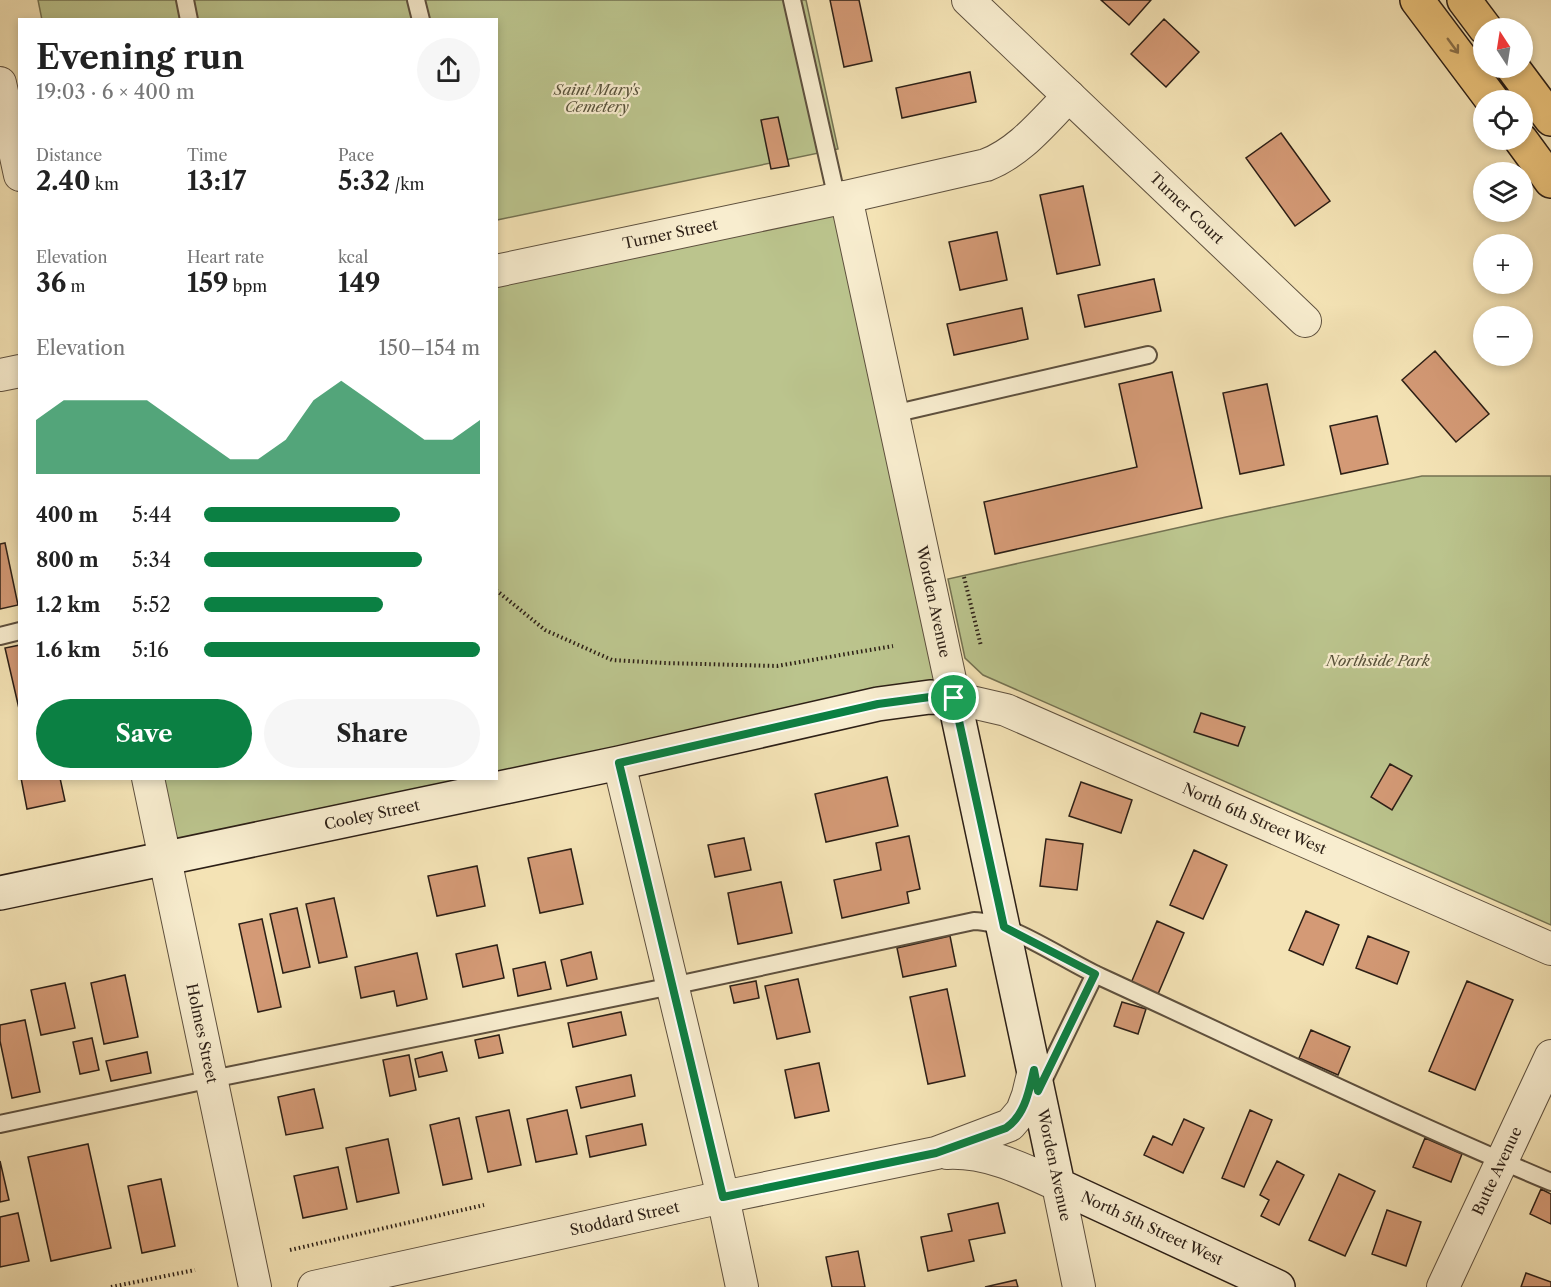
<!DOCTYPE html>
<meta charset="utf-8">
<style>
:root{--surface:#fff;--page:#f6f6f6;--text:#222;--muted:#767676;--accent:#0b8043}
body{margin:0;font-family:"Libre Caslon Text",serif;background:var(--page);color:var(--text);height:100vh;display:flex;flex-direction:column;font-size:22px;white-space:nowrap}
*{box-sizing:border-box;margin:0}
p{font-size:20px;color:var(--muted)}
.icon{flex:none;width:33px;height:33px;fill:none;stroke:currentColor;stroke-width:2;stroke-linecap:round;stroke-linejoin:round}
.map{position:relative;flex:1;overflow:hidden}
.drawer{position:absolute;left:18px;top:18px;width:480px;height:762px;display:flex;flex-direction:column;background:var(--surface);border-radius:0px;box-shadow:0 3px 9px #0003}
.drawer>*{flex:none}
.needle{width:39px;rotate:348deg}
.controls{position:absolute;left:1473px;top:18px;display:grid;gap:12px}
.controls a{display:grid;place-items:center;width:60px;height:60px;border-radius:50%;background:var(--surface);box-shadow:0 3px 9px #0003;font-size:30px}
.pin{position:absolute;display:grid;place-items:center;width:51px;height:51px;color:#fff;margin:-26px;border:3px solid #fff;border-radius:50%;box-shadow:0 2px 6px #0007}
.round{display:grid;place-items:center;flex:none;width:63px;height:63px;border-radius:32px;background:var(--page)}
.summary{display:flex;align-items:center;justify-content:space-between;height:102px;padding:0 18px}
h1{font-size:33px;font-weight:700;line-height:45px}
.metrics{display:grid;grid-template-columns:repeat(3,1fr);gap:9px;height:102px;padding:6px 18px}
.metrics div{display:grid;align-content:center}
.metrics b{font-size:26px;font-weight:700}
.metrics small{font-size:16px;font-weight:400}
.metrics p{font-size:16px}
.chart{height:168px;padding:12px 18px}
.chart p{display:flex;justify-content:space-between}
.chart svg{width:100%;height:108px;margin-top:6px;fill:var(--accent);opacity:.7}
.button{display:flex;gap:12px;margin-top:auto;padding:12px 18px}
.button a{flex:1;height:69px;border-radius:36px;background:var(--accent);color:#fff;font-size:24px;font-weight:700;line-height:69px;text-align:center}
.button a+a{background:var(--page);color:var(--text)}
ul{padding:0 18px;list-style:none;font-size:20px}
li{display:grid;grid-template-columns:96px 72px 1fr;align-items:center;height:45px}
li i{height:15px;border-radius:8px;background:var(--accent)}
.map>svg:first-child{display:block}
.green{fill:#bbc48d;stroke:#747252;stroke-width:1.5}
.building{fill:#d49a76;stroke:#2c1f16;stroke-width:1.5}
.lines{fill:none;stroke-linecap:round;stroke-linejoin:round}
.lane-casing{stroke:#5e503e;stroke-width:20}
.street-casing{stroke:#5e503e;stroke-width:34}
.secondary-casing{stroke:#2c1f16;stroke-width:36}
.highway-casing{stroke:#2c1f16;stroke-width:36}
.path{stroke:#2c1f16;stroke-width:4;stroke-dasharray:1.5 3;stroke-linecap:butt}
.lane{stroke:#f8edcf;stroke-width:16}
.street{stroke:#f8edcf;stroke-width:32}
.secondary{stroke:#f8edcf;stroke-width:33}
.highway{stroke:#eac27a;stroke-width:33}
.oneway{stroke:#8b7048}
.route-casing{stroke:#fff;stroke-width:12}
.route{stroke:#0b8043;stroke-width:8}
.labels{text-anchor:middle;stroke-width:4.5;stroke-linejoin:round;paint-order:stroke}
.park-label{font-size:15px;font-style:italic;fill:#57513a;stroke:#f8edcf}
.street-label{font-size:15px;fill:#2c1f16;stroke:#f8edcf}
</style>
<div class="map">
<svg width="1551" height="1287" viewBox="0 0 1551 1287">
<rect width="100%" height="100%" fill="#f4e3b5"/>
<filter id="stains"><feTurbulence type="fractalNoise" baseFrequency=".00333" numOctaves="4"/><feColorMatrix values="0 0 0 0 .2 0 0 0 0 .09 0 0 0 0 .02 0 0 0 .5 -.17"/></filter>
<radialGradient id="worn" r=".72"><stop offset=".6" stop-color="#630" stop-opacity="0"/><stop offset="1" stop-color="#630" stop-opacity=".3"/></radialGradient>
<!-- green -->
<path class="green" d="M38,0h768l32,149 -341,71 -1,-200h-454z
M846,197l108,501 -789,159 -17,-78 348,-1 1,-507z
M1422,476h129v449l-568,-250 -18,-17 -17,-79 278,-62z"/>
<!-- building -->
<path class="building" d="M830,0h29l13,61 -28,6z
M1101,0h50l-22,25z
M1164,19l35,33 -33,35 -35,-33z
M970,72l6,30 -74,16 -6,-30z
M778,117l11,49 -18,3 -10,-49z
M1281,133l49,68 -35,25 -49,-68z
M1083,186l17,79 -43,9 -17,-79z
M997,232l10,48 -47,10 -11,-48z
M1154,279l7,32 -76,16 -7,-32z
M1022,308l6,31 -74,16 -7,-31z
M1435,351l54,63 -33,28 -54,-62z
M1172,372l30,136 -207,46 -11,-52 153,-35 -18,-83z
M1267,384l17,81 -44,9 -17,-81z
M1377,416l11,48 -47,10 -11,-48z
M5,543l13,62 -18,4v-65z
M20,645v68l-15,-65z
M1201,713l44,14 -7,19 -44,-14z
M1390,764l22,12 -20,34 -21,-13z
M887,777l11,49 -72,16 -11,-48z
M21,778h39l5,23 -38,8z
M1081,782l51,18 -11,33 -52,-17z
M909,836l11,53 -13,3 2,11 -67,15 -8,-38 47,-10 -5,-27z
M744,838l7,32 -36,7 -7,-32z
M1046,839l37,5 -6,46 -37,-4z
M571,849l12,55 -43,9 -12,-55z
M1194,850l33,15 -24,54 -33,-14z
M477,866l8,40 -48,10 -9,-40z
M781,882l11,51 -54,11 -10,-51z
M334,898l13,59 -28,6 -13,-59z
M297,908l13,59 -27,6 -13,-59z
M1306,911l33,14 -16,40 -34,-15z
M262,919l19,88 -23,5 -19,-88z
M1157,921l27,12 -26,61 -27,-11z
M950,936l6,30 -53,11 -6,-29z
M1368,936l41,16 -12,32 -41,-16z
M497,945l7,33 -41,9 -7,-33z
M591,952l6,27 -30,7 -6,-26z
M417,953l10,46 -30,7 -3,-15 -33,7 -6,-31z
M545,962l6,27 -33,7 -5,-27z
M125,975l13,62 -34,7 -13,-61z
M798,979l12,53 -33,7 -12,-53z
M756,981l3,17 -25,5 -4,-17z
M1467,981l46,19 -38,90 -46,-19z
M65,983l10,45 -34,7 -10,-45z
M947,989l18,87 -37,8 -18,-87z
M1122,1002l24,7 -8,25 -24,-8z
M621,1012l5,23 -53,12 -5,-24z
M25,1020l15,72 -28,6 -12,-57v-16z
M1311,1030l39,17 -12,28 -39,-17z
M499,1035l4,18 -24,5 -4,-18z
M92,1038l7,32 -19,4 -7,-32z
M147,1052l4,21 -40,8 -5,-20z
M442,1052l5,19 -28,6 -4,-18z
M409,1055l7,35 -26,6 -7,-36z
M819,1063l10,48 -34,7 -10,-48z
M631,1075l4,21 -54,12 -5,-21z
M314,1089l9,39 -37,7 -8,-38z
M509,1110l12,55 -33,7 -12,-55z
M567,1110l10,44 -41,8 -9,-43z
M1250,1110l22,10 -28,67 -22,-9z
M459,1118l13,61 -29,6 -13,-60z
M1184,1119l20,9 -21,45 -39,-18 9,-19 19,9z
M642,1124l4,21 -56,12 -4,-21z
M1425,1138l37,16 -11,28 -38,-15z
M388,1139l11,54 -42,9 -11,-54z
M88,1144l23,104 -60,13 -23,-104z
M0,1161l9,39 -9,2z
M1277,1161l27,14 -25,50 -18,-9 8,-16 -9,-5z
M338,1167l9,42 -44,9 -9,-42z
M1339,1174l36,17 -30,65 -36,-16z
M161,1179l14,67 -33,7 -14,-67z
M1541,1189l10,5v30l-21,-10z
M998,1203l7,30 -36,7 5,21 -46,10 -7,-34 31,-6 -4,-17z
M1387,1210l34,12 -15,44 -34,-12z
M18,1213l11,48 -29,6v-50z
M858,1251l7,36h-33l-6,-30z
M1526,1273l25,9v5h-30z
M1016,1280l2,7h-33z"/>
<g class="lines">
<defs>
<path id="lane" d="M185,0l4,20
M416,0l5,20
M792,0l45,199
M893,414l255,-59
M0,636l20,-5
M1040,1087l55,-113
M0,1124l212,-45 460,-93 302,-65c35,0 93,41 127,56 150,69 298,141 450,205"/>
<g id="street">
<path id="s1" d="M968,0l337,321"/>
<path d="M0,83l20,92"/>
<path id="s2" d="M846,197l108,501 52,12 545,239"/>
<path id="s3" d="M496,271l350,-74 140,-32c34,-13 57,-43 83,-69"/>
<path d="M0,375l20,-4"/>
<path d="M619,763l104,434 19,90"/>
<path id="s4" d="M148,778l107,509"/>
<path d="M947,1153c40,-2 76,16 111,32l21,102"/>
<path id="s5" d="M314,1287l409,-90 213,-44 74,-28 12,-14 6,-16 6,-25"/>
<path id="s6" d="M1443,1287l108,-231"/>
</g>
<g id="secondary">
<path id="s7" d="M0,893l619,-130 259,-59 52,-7 24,1 104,487 220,102"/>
</g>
<path id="highway" d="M1417,0l75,100
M1464,0l21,28
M1513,68l38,51
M1521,140l30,41"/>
</defs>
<!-- lane casing -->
<use href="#lane" class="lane-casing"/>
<!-- street casing -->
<use href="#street" class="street-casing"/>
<!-- secondary casing -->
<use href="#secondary" class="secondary-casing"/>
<!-- highway casing -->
<use href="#highway" class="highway-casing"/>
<!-- path -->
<path class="path" d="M964,577l17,69
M496,590l49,40 67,30 52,3 113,3 116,-20
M290,1250l194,-45
M111,1287l84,-17"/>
<!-- lane -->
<use href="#lane" class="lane"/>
<!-- street -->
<use href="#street" class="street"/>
<!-- secondary -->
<use href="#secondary" class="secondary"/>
<!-- highway -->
<use href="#highway" class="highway"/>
</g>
<!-- one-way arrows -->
<defs><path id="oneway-shaft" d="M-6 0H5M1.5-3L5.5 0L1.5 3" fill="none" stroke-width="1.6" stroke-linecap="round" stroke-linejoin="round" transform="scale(1.5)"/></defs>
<use class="oneway" href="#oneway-shaft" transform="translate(1453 46) rotate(54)"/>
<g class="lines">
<defs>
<path id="route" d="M930,697l24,1 50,229 91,47 -57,117 -4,-21c-5,21 -9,45 -28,58l-70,25 -213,44 -104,-434 259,-59z"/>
</defs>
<!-- route casing -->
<use href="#route" class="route-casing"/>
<!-- route -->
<use href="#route" class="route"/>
</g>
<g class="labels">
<!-- park labels -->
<g class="park-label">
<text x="597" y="95">Saint Mary's<tspan x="597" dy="17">Cemetery</tspan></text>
<text x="1378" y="666">Northside Park</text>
</g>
<!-- street labels -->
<g class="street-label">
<text dy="5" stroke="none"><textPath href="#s1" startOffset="302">Turner Court</textPath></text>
<text dy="5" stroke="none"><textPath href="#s3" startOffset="178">Turner Street</textPath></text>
<text dy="5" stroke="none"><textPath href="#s2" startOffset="414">Worden Avenue</textPath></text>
<text dy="5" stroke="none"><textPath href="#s7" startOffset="380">Cooley Street</textPath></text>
<text dy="5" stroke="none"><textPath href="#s2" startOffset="837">North 6th Street West</textPath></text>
<text dy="5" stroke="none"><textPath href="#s4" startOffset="261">Holmes Street</textPath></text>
<text transform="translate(1054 1165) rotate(78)" y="5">Worden Avenue</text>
<text dy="5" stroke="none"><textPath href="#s6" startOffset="128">Butte Avenue</textPath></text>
<text dy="5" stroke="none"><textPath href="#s5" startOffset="318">Stoddard Street</textPath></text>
<text dy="5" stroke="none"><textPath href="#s7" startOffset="1576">North 5th Street West</textPath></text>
</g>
</g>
<rect width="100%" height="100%" filter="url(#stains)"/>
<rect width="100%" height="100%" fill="url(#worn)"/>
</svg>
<div class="controls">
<a><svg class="needle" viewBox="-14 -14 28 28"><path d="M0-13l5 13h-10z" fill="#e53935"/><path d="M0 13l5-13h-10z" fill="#767676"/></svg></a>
<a><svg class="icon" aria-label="locate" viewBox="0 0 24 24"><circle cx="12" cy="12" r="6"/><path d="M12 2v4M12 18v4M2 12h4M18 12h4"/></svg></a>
<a><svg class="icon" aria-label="layers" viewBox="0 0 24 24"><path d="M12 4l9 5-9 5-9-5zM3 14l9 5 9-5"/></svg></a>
<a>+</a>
<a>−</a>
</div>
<div class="pin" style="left:954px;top:698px;background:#1e9e55"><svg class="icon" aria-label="arrive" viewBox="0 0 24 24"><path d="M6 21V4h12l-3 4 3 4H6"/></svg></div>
<section class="drawer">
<div class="summary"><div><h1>Evening run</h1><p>19:03 · 6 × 400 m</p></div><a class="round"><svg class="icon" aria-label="share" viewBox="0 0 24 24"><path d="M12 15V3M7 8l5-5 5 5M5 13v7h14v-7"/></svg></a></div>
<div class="metrics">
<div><p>Distance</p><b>2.40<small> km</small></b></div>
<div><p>Time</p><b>13:17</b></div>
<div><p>Pace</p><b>5:32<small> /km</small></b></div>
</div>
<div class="metrics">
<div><p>Elevation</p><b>36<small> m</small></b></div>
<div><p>Heart rate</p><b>159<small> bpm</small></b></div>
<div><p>kcal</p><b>149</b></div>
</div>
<div class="chart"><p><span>Elevation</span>150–154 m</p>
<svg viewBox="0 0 160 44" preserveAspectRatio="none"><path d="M0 44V22L10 14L20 14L30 14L40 14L50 22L60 30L70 38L80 38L90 30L100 14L110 6L120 14L130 22L140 30L150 30L160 22V44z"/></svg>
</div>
<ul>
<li><b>400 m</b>5:44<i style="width:71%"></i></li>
<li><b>800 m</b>5:34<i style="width:79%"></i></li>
<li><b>1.2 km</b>5:52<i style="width:65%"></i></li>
<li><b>1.6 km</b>5:16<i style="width:100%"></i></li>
</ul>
<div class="button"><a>Save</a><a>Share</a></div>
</section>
</div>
